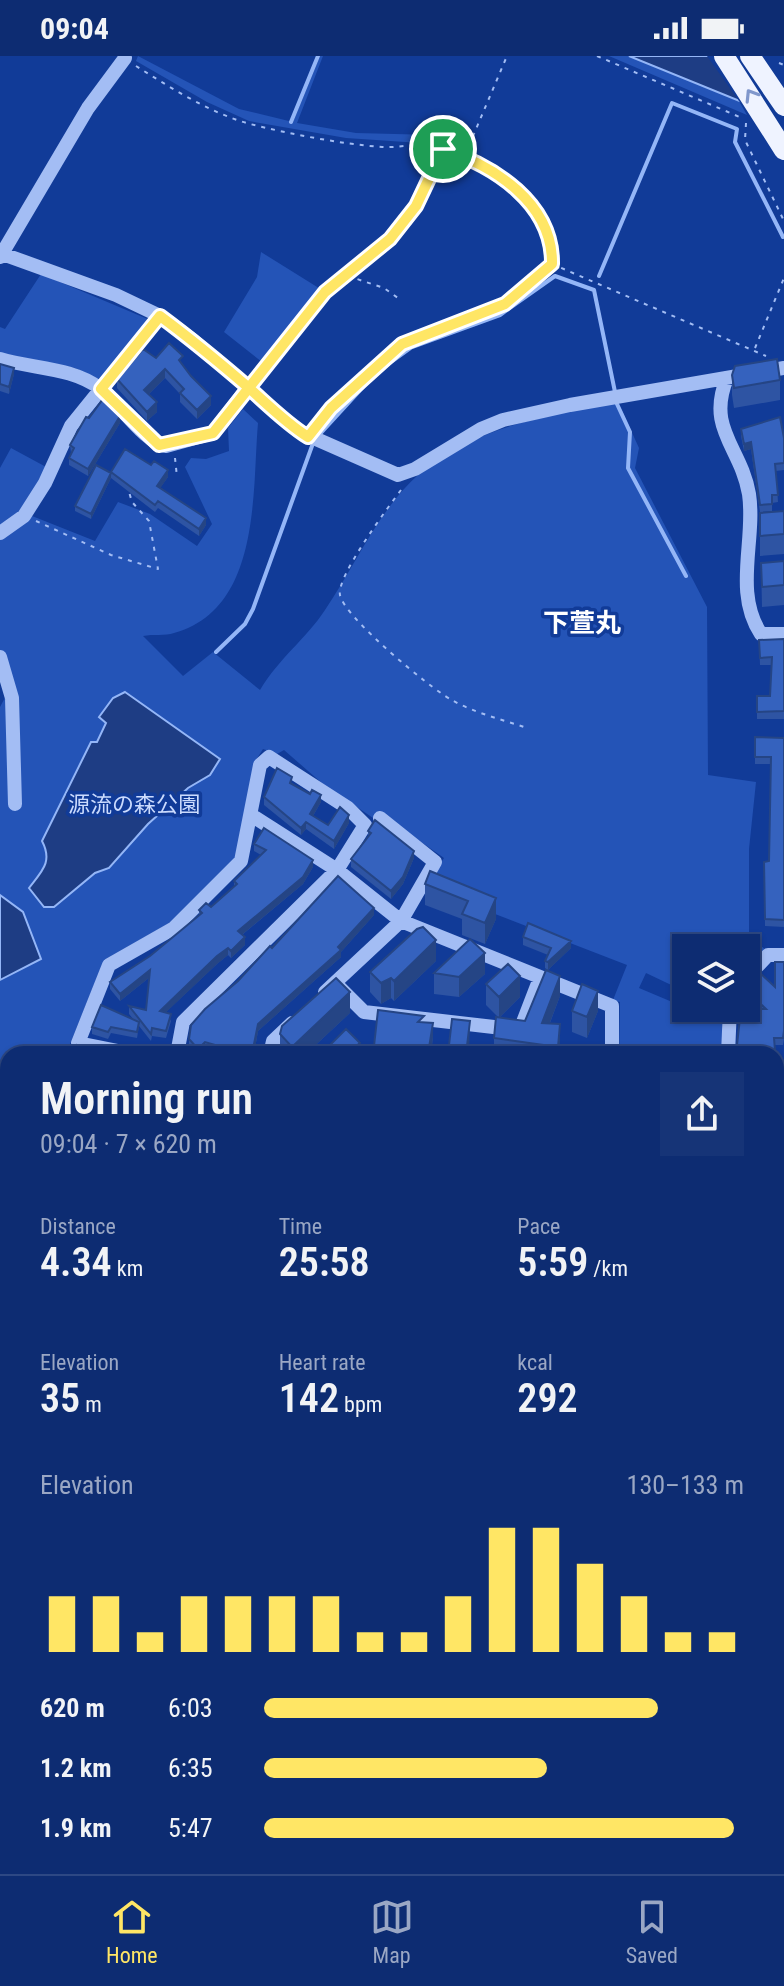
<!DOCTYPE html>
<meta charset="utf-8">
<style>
:root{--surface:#0d2c72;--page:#163477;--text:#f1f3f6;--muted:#9aa7c4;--line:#2d4884;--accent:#ffe665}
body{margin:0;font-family:"Roboto Condensed","Noto Sans JP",sans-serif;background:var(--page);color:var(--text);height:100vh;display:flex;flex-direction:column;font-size:30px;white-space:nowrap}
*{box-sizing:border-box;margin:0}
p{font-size:26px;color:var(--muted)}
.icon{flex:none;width:44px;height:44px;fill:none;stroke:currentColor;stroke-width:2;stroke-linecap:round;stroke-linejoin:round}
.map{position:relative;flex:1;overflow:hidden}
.details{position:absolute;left:0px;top:990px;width:784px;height:828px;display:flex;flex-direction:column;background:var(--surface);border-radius:24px 24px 0 0;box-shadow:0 2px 6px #0004,0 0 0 2px var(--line)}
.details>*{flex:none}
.fabs{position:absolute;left:672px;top:878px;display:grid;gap:16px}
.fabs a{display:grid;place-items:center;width:88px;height:88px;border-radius:0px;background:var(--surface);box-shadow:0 2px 6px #0004,0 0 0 2px var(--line);font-size:40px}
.pin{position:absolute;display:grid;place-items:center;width:68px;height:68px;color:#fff;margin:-34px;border:4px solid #fff;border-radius:50%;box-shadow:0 2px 8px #0007}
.round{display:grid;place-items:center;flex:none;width:84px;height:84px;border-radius:0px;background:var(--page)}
.summary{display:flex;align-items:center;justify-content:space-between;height:136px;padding:0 40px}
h1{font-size:44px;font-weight:600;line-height:60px}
.stats{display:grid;grid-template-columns:repeat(3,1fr);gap:12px;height:136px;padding:8px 40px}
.stats div{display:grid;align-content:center}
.stats b{font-size:40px;font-weight:600}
.stats small{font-size:22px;font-weight:400}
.stats p{font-size:22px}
.chart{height:224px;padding:16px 40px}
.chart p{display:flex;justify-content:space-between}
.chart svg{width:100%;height:144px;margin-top:8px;stroke:var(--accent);stroke-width:6}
ul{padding:0 40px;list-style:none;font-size:26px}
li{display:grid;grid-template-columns:128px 96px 1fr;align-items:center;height:60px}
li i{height:20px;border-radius:10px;background:var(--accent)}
.status{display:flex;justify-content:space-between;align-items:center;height:56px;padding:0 40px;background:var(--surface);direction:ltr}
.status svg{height:22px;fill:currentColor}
.tabs{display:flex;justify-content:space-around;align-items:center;height:112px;border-top:2px solid var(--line);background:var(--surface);font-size:22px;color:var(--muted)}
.tabs a{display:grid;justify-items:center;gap:4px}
.tabs .on{color:var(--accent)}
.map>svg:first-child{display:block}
.green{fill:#2454b7}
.water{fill:#1e3d84;stroke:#94b6f7;stroke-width:2}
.pier{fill:#113b98}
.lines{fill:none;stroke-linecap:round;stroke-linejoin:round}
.stream{stroke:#94b6f7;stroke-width:4}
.path{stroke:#a3bdf4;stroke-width:2;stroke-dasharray:4 6;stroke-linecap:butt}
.minor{stroke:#a3bdf4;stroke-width:14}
.major{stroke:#eff3ff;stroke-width:20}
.wall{fill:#2e54a3}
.shaded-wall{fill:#254585}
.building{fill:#3562be;stroke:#254585;stroke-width:2}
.oneway{stroke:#8097cc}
.route-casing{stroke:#fff;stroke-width:16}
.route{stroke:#ffe665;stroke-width:10}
.labels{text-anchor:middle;stroke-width:7;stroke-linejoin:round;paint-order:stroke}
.park-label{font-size:22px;fill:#cbdbfe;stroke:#113b98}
.quarter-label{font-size:26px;font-weight:bold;fill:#fff;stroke:#113b98}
</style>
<div class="status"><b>09:04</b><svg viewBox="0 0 49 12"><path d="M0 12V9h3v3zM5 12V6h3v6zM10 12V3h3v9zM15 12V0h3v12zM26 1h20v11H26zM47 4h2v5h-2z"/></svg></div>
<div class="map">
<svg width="784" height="1818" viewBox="0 0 784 1818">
<rect width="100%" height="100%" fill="#113b98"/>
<!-- green -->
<path class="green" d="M138,0l101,53 54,13 27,-66h3l-26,67 59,10 78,2 28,8 39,-87 -39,87 -3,7 -24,-6 -89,-6 -97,-17 -42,-19 -71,-41z
M609,0h20l110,45 8,14z
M261,196l61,38 -60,72 -38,-30 33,-55z
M41,218l109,46 -51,59 -24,-11 -75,-15v-26l5,2z
M618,346l21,46 -4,20 72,139 1,168 48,7 -7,67v89l16,11 -9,8 -5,-4 -5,6v-11h-60v44l-40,-19 -7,15 83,35 1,31h-104l1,-52 -7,-2 14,-35 -202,-78 19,-29 -63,-44 -5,6 -53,-36 -39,-34 -7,4 -14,-5 -9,14 -19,96 -64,63 -67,38 -38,94h-58v20l-8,-2v-365l8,-15 -8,-23v-201l11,-20 37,20 -26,44 73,29 23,-39 32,12 47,32 15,-22 -27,-57 6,-9 15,1 23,-8 -1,-23 15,-19 15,14c-6,70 3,186 -84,210 -9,3 -21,1 -31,3l40,40 30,-24 47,38c20,-33 46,-51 65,-80 30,-44 54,-101 94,-136 56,-48 129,-58 199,-72z
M0,1060l8,3v148l-8,-2z
M8,1786v24h296l-1,8h-303v-17z
M517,1810h53l12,8h-68z"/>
<!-- water -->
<path class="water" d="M629,0h94l61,63z
M125,636l95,67 -10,16 -22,13 -40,36 -39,44 -14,5 -41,34h-10l-15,-19c13,-17 24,-26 13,-47l49,-99h6l9,-19 -7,-6 14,-19z
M0,839l23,17 18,47 -41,21z"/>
<!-- pier -->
<path class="pier" d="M707,0h26l47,20 4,4v43l-40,-15z"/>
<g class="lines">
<!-- stream -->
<path class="stream" d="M291,66l27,-66
M599,220l73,-173 65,26 -2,13 48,95
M617,348l13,28 -2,36 58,108
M320,378l56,-61 36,-26 88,-32 55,-39 39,14 21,102
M216,596l29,-28 8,-15 59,-163"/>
<!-- path -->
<path class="path" d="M597,0l145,62
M779,7l5,2
M136,10c35,22 74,47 114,58 40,10 91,20 132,23 16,1 33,-4 49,-1 55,9 122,58 121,118l-47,40 -103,40 -53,47 -30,32
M746,67l-1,17 39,81
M465,99l42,-99
M552,208l214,92
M348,220l36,12 14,10
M755,292l29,-70
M256,321l69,-85 65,-53 26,-33 26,-56
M175,402l2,19
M401,434c-12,16 -65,87 -61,105 4,22 89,92 110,104 22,13 50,20 74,28
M36,465l75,34 47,14 -9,-48 -17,-19 -3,-10
M508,1818l3,-8"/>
<!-- minor -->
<path class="minor" d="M0,197l116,42 44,21 34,25 104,90 100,44 17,-6 66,-40 22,-9 67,-15 214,-37
M0,201l88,-149 37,-50
M0,303c34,10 72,8 101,30 18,14 45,55 65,57l47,-13 35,-46
M727,322c-21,51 14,69 22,116 7,46 -16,98 12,140h23
M0,477l24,-17 21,-33 26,-57 89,-110
M0,601l12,41 3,106
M251,759l86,55 64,51 211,85v48
M746,922l22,-23h16
M338,930l26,26 156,18 20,-52
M325,936l76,-71 34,-59 -55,-44
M133,998l-55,-11 31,-78 65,-37 67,-67 19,-96 9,-8 79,51 17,17 -28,45 -154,152 -6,32
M270,998l3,-13 19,-18
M728,998l2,-46
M776,1036l8,-11
M0,1038l8,2
M776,1134h8
M776,1186l8,4
M776,1294l8,-13
M0,1295l8,2
M0,1404l8,-25
M776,1452l8,-14
M0,1486l8,3
M776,1510l8,132
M0,1689l8,-12
M776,1764l8,-2
M584,1810l13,8
M677,1810l8,8"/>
<!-- major -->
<path class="major" d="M724,0l60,94
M750,0l34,50"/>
</g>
<!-- wall -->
<path class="wall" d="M156,302l27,7 28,40 -14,14 -17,-17v-8l-15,-16 -16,16 8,18 -10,9 -30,-33v-9z
M0,308l14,10 -5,20 -9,-3z
M732,319l48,5v20l-46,8 -2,-13z
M89,362l31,5 -32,53 -19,-11v-7l2,-5 -1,-8z
M741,373l43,9v32l-8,1 2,31 -6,1v8l-12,1 -9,-63 -7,2 -3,-15z
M111,417l57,4 -8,11 46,37 -7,11 -41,-28 -3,4 -44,-34 -20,41 -16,-8v-5z
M784,455v43l-24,2v-43z
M784,505v44l-22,2 -1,-44z
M784,583v80h-27v-23h13l2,-31h-12l-1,-25z
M755,681l29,1v189l-19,-1 -1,-64 5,-1 2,-97h-16z
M292,727l29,19 -8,14 15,9 21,-2 -15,26 -28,-20 -5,6 -37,-30v-8z
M368,775l46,27 -11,26 -12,15 -40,-32v-8l17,-23z
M254,788l59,23 -10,17 -61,51 3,10 -14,13 -3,-3 -11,9 -51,48 5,9 -5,17 -14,-2 -1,5 -12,-15 -2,12 -26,-5 -3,6 -16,-5v-7l42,-7 -5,-6v-8l17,4 4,-33 -30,24 -10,-12v-7l40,-26 49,-40v-6l12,-3 23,-21v-5l27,-26 -7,-4z
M430,815l66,48 -11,25 -23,-9v-16l-37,-14v-21z
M374,859l-33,37v5l-83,74 -4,23h-33l-16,-4 -5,4h-4l-7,-8v-7l49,-58 34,-33z
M523,881l48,11 -23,22 -3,-2v-7l3,-6 -25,-10z
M436,905l-42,40 -3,-3 -10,6 -11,-12v-20z
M784,906v76l-1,7h-8v9h-39l23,-45 -13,-12v-13l29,3z
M434,917l51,1 -26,23 -25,-3z
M486,928l34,13 -21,21 -13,-13z
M560,940l-10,27 10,22 -1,9h-65v-16l31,-17z
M572,955h26l-11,27 -15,-6z
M350,957l-44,41h-26v-20z
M424,966l9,15 -2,17h-57v-8z
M328,991l32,7h-32z
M0,1251l8,3v25l-8,-2z
M784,1296v37l-8,-5v-20z
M0,1306l8,2v29l-6,-2 -2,7z
M784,1346v26l-8,-5v-8z
M8,1415v60l-8,-2v-30z
M619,1810h40l7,8h-29l-10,-6 -2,2z
M767,1810h9l8,8h-14z"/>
<!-- shaded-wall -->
<path class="shaded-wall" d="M14,312v6l-5,20v-7z
M165,313v9l-21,21v-9z
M211,340v9l-14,14v-9z
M157,346v10l-10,9v-9z
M120,360v7l-32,53v-7z
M751,386v7l-7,2v-7z
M168,414v7l-11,16v-7z
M111,417v5l-20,41v-5z
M206,462v7l-7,11v-7z
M321,739v7l-11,19v-7z
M349,759v8l-15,26v-8z
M306,766v7l-5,6v-7z
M414,795v7l-11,26 -12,15v-8z
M313,804v7l-10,17 -65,54v-7z
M496,842v21l-11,25v-21z
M374,852v7l-33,37v5l-83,74 -4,23h-2l6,-30 80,-77z
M245,881v8l-14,13v-7z
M436,884v21l-42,40v-20z
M571,885v7l-23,22v-8z
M228,892v7l-11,9 -57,54v-7l57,-55z
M485,897v21l-26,23v-20z
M150,914v7l-30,24v-7z
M520,920v21l-21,21v-21z
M560,920v20l-18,47v-20z
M391,922v20l-10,6v-21z
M598,935v20l-11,27v-21z
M350,936v21l-44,41h-14v-7z
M470,965l-1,33h-3z
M433,967v14l-2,17h-3z
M560,968v21l-1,9h-1z
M205,986v8l-5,4h-2v-5z
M360,987v11h-14z
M784,1254v8l-8,13v-7z
M8,1763v15l-8,12v-14z"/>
<!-- building -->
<path class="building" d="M169,287l14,13 -4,4 12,16 20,20 -14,14 -17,-17 4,-4 -19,-20 -21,21 13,12 -10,10 -30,-33 26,-30 13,9z
M777,303l3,21 -46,8 -2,-13 3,-9z
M0,308l14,4 -5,19 -9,-3z
M103,343l17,17 -32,53 -19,-11 5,-10 -4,-3 16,-28 3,1z
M780,361l4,21v25l-9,1 3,31h-6v9l-12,1 -9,-63 -7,2 -3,-15z
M125,393l26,16 3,-4 14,9 -11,16 49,32 -7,11 -41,-28 -3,4 -44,-33z
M96,409l15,8 -20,41 -16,-8z
M784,455v23l-24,2v-23z
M784,505v24l-22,2 -1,-24z
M784,583v72l-27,1v-16h13l2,-39 -12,1 -1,-18z
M755,681l29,1v182l-19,-1 -1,-57 5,-1 2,-104h-16z
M277,712l15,9 -2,6 20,11 2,-4 9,5 -11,19 18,11 12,-18 9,8 -15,26 -28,-19 -5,6 -37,-31z
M375,764l39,31 -11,26 -12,14 -40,-32 20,-26 -3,-2z
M264,772l49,32 -10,17 -65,54 7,6 -14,14 -3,-3 -11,8 -57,55 11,3 -5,17 -14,-3 -1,6 -22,-28 17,4 4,-40 -30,24 -10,-12 40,-26 52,-43 -3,-3 7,-7 5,4 26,-23 -3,-3 32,-31 -12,-6z
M430,815l66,27 -11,25 -23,-9 6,-13 -43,-17z
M338,820l36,32 -36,39 3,3 -83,74 -6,30h-5l-42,-12 -7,7 -9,-10 2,-14 14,-16 33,-28 32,-35 2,2z
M528,867l43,18 -23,21 -3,-1 6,-13 -28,-11z
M423,871l13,13 -42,41 -3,-3 -10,5 -11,-11 47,-43z
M470,883l15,14 -26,24 -25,-4z
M775,906h9v69l-1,7h-9l1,12h-10l1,4h-30l5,-45h25l-20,-19v-6l13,-12 16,15z
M508,908l12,12 -21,21 -13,-13z
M546,914l14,6 -18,47 18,1 -2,23 -64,-9 2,-21 29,4z
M336,922l14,14 -58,55 -12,-13 2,-8z
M582,928l16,7 -11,26 -15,-6z
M101,949l38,17 -2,10 -26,-5 -3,5 -16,-5z
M378,954l46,6 -6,6 15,1 -5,31h-20l1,-4 -35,-4z
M452,963l18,2 -4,33h-18z
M346,973l14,14 -14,11h-11l-7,-7z
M77,989l35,9h-38z
M776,1193l8,5v46l-2,2 2,1v7l-8,14z
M0,1251l8,3v18l-8,-3z
M784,1296v30l-8,-5v-13z
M0,1306l8,2v22l-6,-2 -2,6z
M784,1346v18l-8,-4z
M8,1415v53l-8,-2v-23z
M0,1712l8,5v46l-8,13z
M784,1779v39h-7l-4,-8h3v-27z
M636,1810h23l7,5 -3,3h-19l1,-1z"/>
<!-- one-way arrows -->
<defs><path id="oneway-chevron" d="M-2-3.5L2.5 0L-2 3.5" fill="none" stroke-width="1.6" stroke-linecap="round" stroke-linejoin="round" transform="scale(2)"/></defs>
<use class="oneway" href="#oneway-chevron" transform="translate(751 39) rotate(-122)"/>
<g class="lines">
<defs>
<path id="route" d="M443,93l-27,57 -26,33 -65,53 -112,141 -54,12 -58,-56 59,-73c31,23 60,47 89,72 19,17 38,36 59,49l23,-29 71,-64 103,-40 47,-40c1,-61 -58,-98 -109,-115"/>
</defs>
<!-- route casing -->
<use href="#route" class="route-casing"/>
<!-- route -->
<use href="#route" class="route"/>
</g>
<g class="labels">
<!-- park labels -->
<g class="park-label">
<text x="134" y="756">源流の森公園</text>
</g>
<!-- quarter labels -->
<g class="quarter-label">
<text x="582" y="576">下萱丸</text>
</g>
</g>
</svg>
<div class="fabs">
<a><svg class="icon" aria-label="layers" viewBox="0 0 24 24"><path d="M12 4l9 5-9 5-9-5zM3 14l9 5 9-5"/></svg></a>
</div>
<div class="pin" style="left:443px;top:93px;background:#1e9e55"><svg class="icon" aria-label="arrive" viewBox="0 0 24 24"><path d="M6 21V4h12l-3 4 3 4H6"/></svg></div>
<section class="details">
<div class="summary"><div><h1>Morning run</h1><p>09:04 · 7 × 620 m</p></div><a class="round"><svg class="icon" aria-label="share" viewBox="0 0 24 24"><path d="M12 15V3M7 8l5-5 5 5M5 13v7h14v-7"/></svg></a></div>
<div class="stats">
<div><p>Distance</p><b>4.34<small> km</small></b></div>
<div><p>Time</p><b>25:58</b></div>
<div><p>Pace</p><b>5:59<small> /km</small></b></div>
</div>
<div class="stats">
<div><p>Elevation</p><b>35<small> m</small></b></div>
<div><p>Heart rate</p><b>142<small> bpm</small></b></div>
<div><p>kcal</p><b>292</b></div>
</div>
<div class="chart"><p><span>Elevation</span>130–133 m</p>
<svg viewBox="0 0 160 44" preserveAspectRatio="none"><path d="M5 44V27M15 44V27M25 44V38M35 44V27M45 44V27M55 44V27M65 44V27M75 44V38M85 44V38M95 44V27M105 44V6M115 44V6M125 44V17M135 44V27M145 44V38M155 44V38"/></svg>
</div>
<ul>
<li><b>620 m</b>6:03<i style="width:82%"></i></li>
<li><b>1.2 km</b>6:35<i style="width:59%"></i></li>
<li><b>1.9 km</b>5:47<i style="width:98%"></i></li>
</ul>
</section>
</div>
<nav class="tabs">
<a class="on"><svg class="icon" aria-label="home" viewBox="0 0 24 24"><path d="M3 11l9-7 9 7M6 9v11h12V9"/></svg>Home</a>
<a><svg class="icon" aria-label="map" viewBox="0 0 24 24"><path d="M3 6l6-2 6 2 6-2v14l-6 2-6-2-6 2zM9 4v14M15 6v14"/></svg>Map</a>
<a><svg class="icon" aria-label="saved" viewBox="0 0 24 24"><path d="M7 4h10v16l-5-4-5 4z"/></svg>Saved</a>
</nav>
